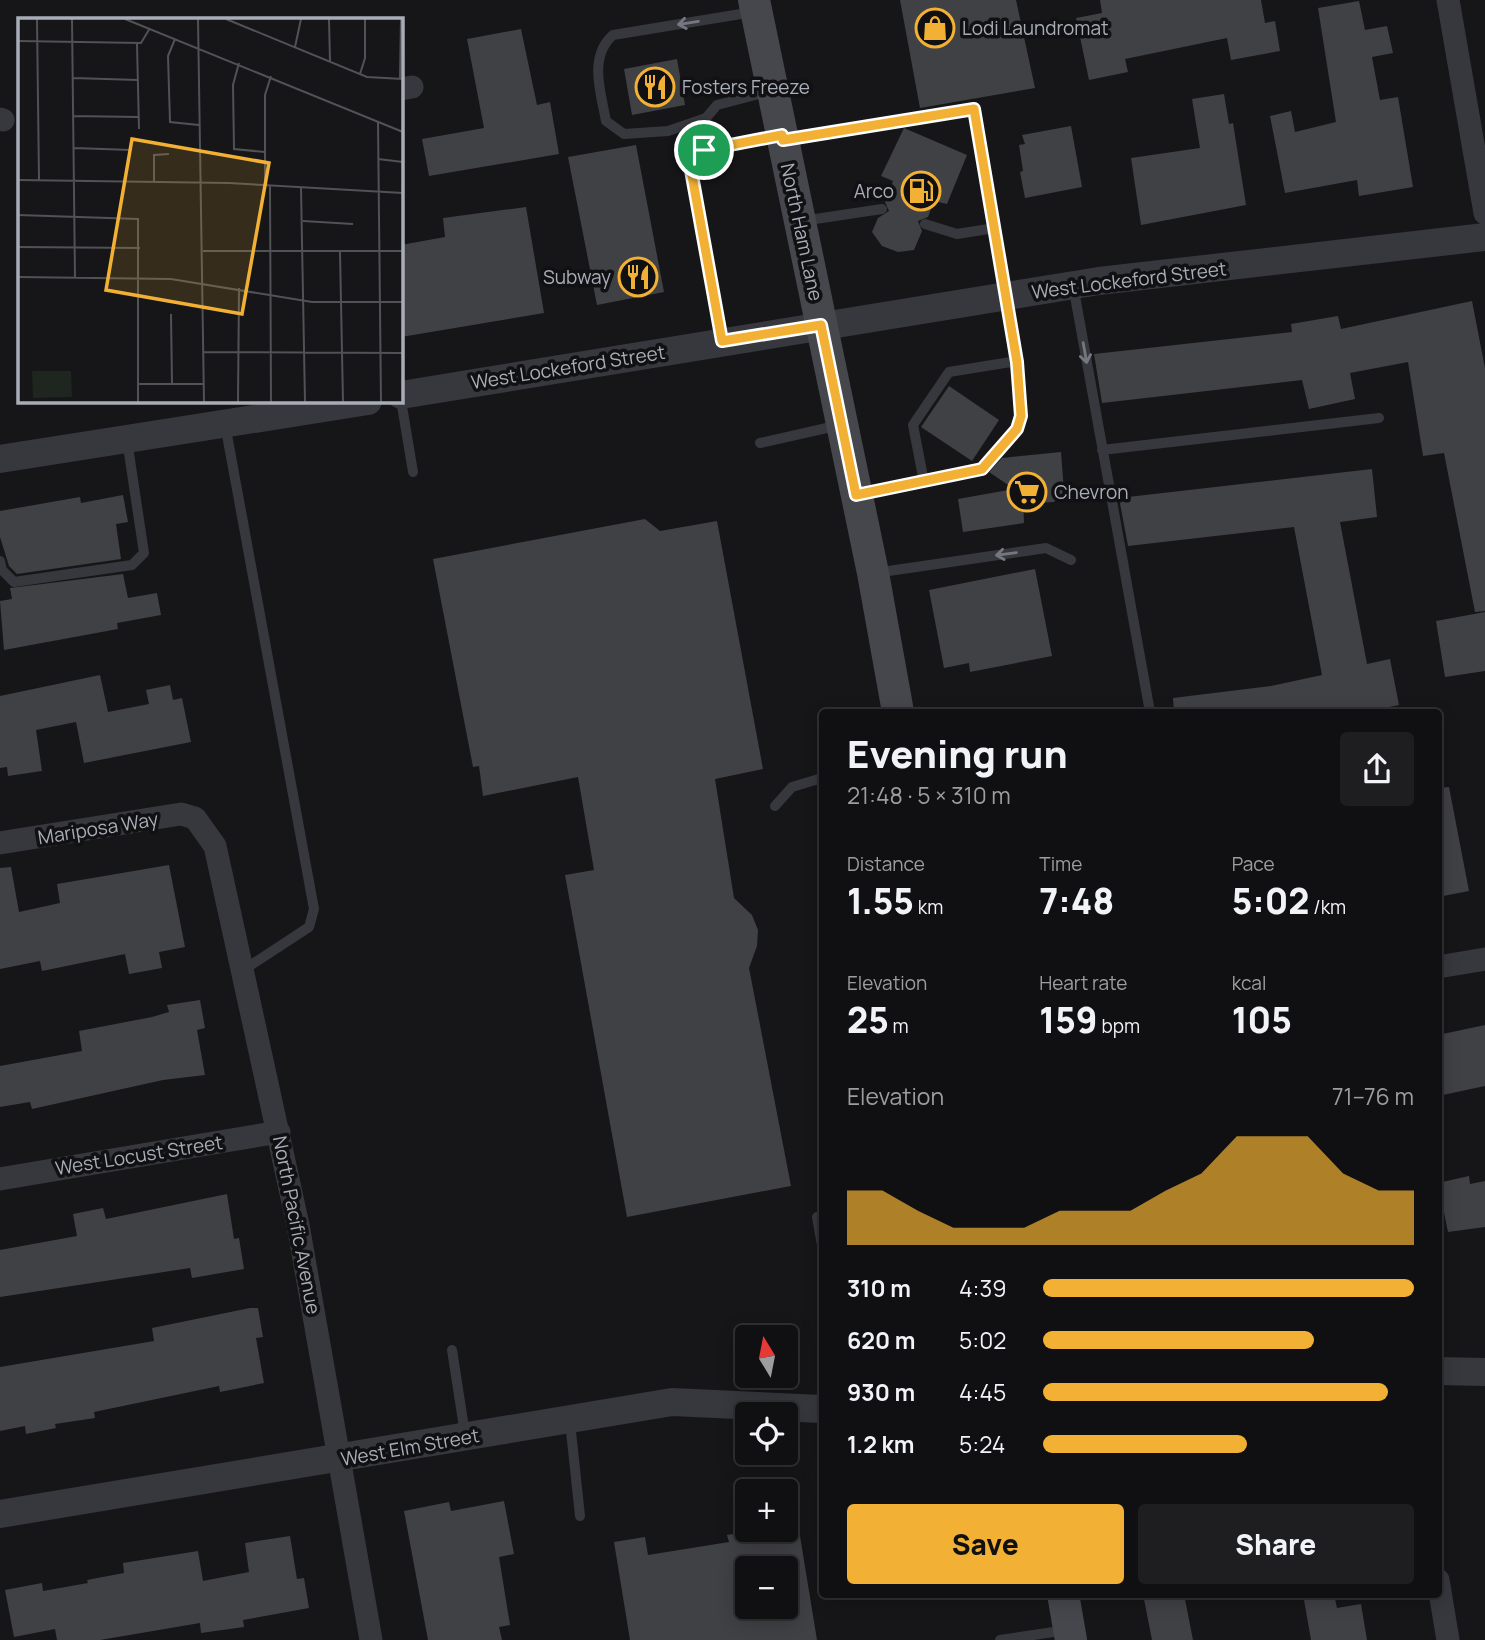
<!DOCTYPE html>
<meta charset="utf-8">
<style>
:root{--surface:#101012;--page:#1e1e20;--text:#f1f3f6;--muted:#9c9d9f;--line:#303032;--accent:#f2b134}
body{margin:0;font-family:Manrope,sans-serif;background:var(--page);color:var(--text);height:100vh;display:flex;flex-direction:column;font-size:26px;white-space:nowrap}
*{box-sizing:border-box;margin:0}
p{font-size:23px;color:var(--muted)}
.icon{flex:none;width:38px;height:38px;fill:none;stroke:currentColor;stroke-width:2;stroke-linecap:round;stroke-linejoin:round}
.map{position:relative;flex:1;overflow:hidden}
.details{position:absolute;left:819px;top:709px;width:623px;height:889px;display:flex;flex-direction:column;background:var(--surface);border-radius:7px;box-shadow:0 4px 18px #0003,0 0 0 2px var(--line)}
.details>*{flex:none}
.needle{width:46px;rotate:350deg}
.controls{position:absolute;left:735px;top:1325px;display:grid;gap:14px}
.controls a{display:grid;place-items:center;width:63px;height:63px;border-radius:7px;background:var(--surface);box-shadow:0 4px 18px #0003,0 0 0 2px var(--line);font-size:35px}
.pin{position:absolute;display:grid;place-items:center;width:60px;height:60px;color:#fff;margin:-30px;border:4px solid #fff;border-radius:50%;box-shadow:0 2px 7px #0007}
.round{display:grid;place-items:center;flex:none;width:74px;height:74px;border-radius:7px;background:var(--page)}
.headline{display:flex;align-items:center;justify-content:space-between;height:119px;padding:0 28px}
h1{font-size:38px;font-weight:800;line-height:52px}
.stats{display:grid;grid-template-columns:repeat(3,1fr);gap:10px;height:119px;padding:7px 28px}
.stats div{display:grid;align-content:center}
.stats b{font-size:35px;font-weight:800}
.stats small{font-size:19px;font-weight:400}
.stats p{font-size:19px}
.chart{height:196px;padding:14px 28px}
.chart p{display:flex;justify-content:space-between}
.chart svg{width:100%;height:126px;margin-top:7px;fill:var(--accent);opacity:.7}
.button{display:flex;gap:14px;margin-top:auto;padding:14px 28px}
.button a{flex:1;height:80px;border-radius:7px;background:var(--accent);color:#111;font-size:28px;font-weight:800;line-height:80px;text-align:center}
.button a+a{background:var(--page);color:var(--text)}
ul{padding:0 28px;list-style:none;font-size:23px}
li{display:grid;grid-template-columns:112px 84px 1fr;align-items:center;height:52px}
li i{height:18px;border-radius:9px;background:var(--accent)}
.map>svg:first-child{display:block}
.building{fill:#404145;fill-rule:evenodd}
.lines{fill:none;stroke-linecap:round;stroke-linejoin:round}
.service{stroke:#37383d;stroke-width:10}
.minor{stroke:#37383d;stroke-width:23}
.tertiary{stroke:#37383d;stroke-width:28}
.secondary{stroke:#45474d;stroke-width:32}
.oneway{stroke:#757881}
.route-casing{stroke:#fff;stroke-width:14}
.route{stroke:#f2b134;stroke-width:9}
.labels{text-anchor:middle;stroke-width:7;stroke-linejoin:round;paint-order:stroke}
.poi-label{font-size:19px;fill:#a8adb8;stroke:#111113;text-anchor:start}
.street-label{font-size:19px;fill:#a8adb8;stroke:#111113}
.inset-road{fill:none;stroke:#505258;stroke-width:2}
.view{fill:#f2b134;fill-opacity:0.15;stroke:#f2b134;stroke-width:3.5}
.inset-edge{fill:none;stroke:#a8adb8;stroke-width:3.5}
</style>
<div class="map">
<svg width="1485" height="1640" viewBox="0 0 1485 1640">
<rect width="100%" height="100%" fill="#161618"/>
<!-- building -->
<path class="building" d="M900,0h116l19,88 -115,20z
M1100,0h161l4,23 10,-2 5,30 -49,9 -4,-22 -102,21 3,13 -39,8 -13,-62 26,-5z
M1359,1l6,29 22,-4 6,27 -21,4 8,43 18,-3 15,90 -54,9 -2,-16 -72,13 -15,-77 21,-5 4,21 41,-10 -18,-114z
M521,29l16,76 13,-3 9,52 -130,22 -7,-37 62,-11 -17,-89z
M677,59l8,46 -53,10 -8,-46z
M1224,94l5,30 4,-1 13,82 -105,20 -10,-67 69,-10 -8,-49z
M1071,126l11,61 -57,11 -5,-26 3,-1 -4,-26 6,-1 -3,-9z
M904,128l63,27 -20,49 -13,-3 -6,16 -10,4 4,10 -8,19 -16,2 -16,-6 -10,-14 6,-14 11,-7 -4,-9 8,-21 -12,-5z
M636,145l28,147 -67,13 -29,-148z
M526,207l18,106 -143,24v-92l44,-8 -2,-19z
M1472,301l13,67v243l-10,1 -31,-159 -21,3 -15,-94 -58,11 5,26 -46,10 -7,-29 -200,23 -8,-49 198,-22 -1,-8 47,-8 3,13z
M949,386l50,34 -27,41 -51,-34z
M1061,452l3,39 -10,11 -19,1 -12,-8 1,28 -61,9 -5,-33 56,-10 -25,-17 13,-14z
M1372,469l5,48 -37,5 27,142 23,-5 9,46 -34,7h-191l-1,-14 98,-12 51,-11 -28,-148 -166,19 -9,-48z
M123,495l5,27 -12,2 5,35 -104,15 -8,-8 -9,-29v-26l80,-14 1,6z
M645,519l15,12 57,-10 46,248 -48,10 19,119 18,17 6,15 -1,16 -8,22 42,218 -164,31 -62,-342 29,-5 -16,-93 -95,19 -4,-30 -6,1 -40,-208z
M1035,569l17,87 -82,16 -1,-9 -25,5 -15,-78z
M123,574l5,24 29,-5 4,22 -44,8 1,6 -114,21 -4,-49 12,-2 -2,-11z
M1485,612v59l-40,6 -9,-56z
M100,675l8,37 41,-8 -3,-14 24,-5 3,15 9,-2 9,44 -107,21 -8,-41 -40,8 6,41 -34,5 -1,-9 -7,1v-72z
M1449,787l20,104 -31,6v-109z
M169,865l16,82 -26,5 3,16 -33,6 -4,-20 -83,17 -2,-10 -40,8v-101l11,-1 8,45 41,-9 -3,-19z
M200,1000l5,28 -8,2 8,45 -42,5 -131,29 -2,-7 -30,5v-41l82,-15 -3,-20 73,-14 17,-5 -2,-7z
M1485,1025v61l-47,10v-61z
M1469,1176l1,8 15,-3v46l-37,5 -10,-49z
M227,1194l7,45 5,-1 5,31 -52,9 -2,-10 -190,29v-47l77,-14 -4,-22 30,-6 3,11z
M250,1308h8l5,29 -7,1 8,45 -44,9 -1,-6 -125,26 1,6 -40,6 1,4 -30,6 -1,-8 -25,5v-64l154,-26 -2,-13z
M504,1501l10,53 -15,3 11,68 -11,2 3,13h-74l-24,-129 45,-9 2,9z
M759,1530h40l18,110h-187l-16,-98 31,-5 3,18 81,-13 -2,-7zM747,1568h39v38h-39z
M290,1536l7,43 7,-1 5,30 -66,12 1,7 -43,6 -1,-10 -100,17h-43l-2,-11 -41,8 -9,-47 37,-7 1,8 45,-8 -1,-3 37,-7 -1,-10 75,-12 5,30 46,-9 -4,-29z
M1143,1594h41l9,46h-41z
M1303,1594h31l3,14 24,-4 6,36h-56z"/>
<g class="lines">
<!-- service -->
<path class="service" d="M753,12l-140,23c-25,22 -12,58 -7,86l18,13 44,-3 38,-13 11,-13 53,-14
M785,140l188,-31 33,186 15,121 -4,13 -35,40 -123,25
M802,221l80,-12
M925,224l32,10 38,-6
M1073,285l77,427
M722,340l-33,-181 15,-9 75,-15
M401,400l12,72
M225,424l89,485 -5,18 -67,44
M760,443l80,-18
M1102,450l277,-32
M924,482l-11,-57 36,-53 68,-11
M0,561l2,9 12,12 118,-17 12,-12 -17,-113
M875,573l171,-25 25,12
M775,806l17,-19 30,-9
M817,1217l5,28
M452,1350l13,84
M570,1422l10,94
M1000,1640l67,-10"/>
<!-- minor -->
<path class="minor" d="M1448,0l37,213
M401,89l11,-2
M0,119l3,1
M0,843l181,-29 14,4 20,28 83,379 73,415
M1438,967l47,-8
M0,1179l279,-47
M1438,1580l10,60"/>
<!-- tertiary -->
<path class="tertiary" d="M401,395l698,-114 386,-44
M0,459l368,-58
M1438,1371l47,1
M0,1514l672,-112 150,7"/>
<!-- secondary -->
<path class="secondary" d="M754,0l119,573 25,139
M1063,1594l8,46"/>
</g>
<!-- one-way arrows -->
<defs><path id="oneway-shaft" d="M-6 0H5M1.5-3L5.5 0L1.5 3" fill="none" stroke-width="1.6" stroke-linecap="round" stroke-linejoin="round" transform="scale(1.75)"/></defs>
<g class="oneway">
<use href="#oneway-shaft" transform="translate(688 23) rotate(171)"/>
<use href="#oneway-shaft" transform="translate(1085 353) rotate(80)"/>
<use href="#oneway-shaft" transform="translate(1006 554) rotate(172)"/>
</g>
<g class="lines">
<defs>
<path id="route" d="M974,109l43,253 4,54 -4,13 -35,40 -126,26 -35,-170 -99,16 -33,-182 15,-9 78,-15 1,5z"/>
</defs>
<!-- route casing -->
<use href="#route" class="route-casing"/>
<!-- route -->
<use href="#route" class="route"/>
</g>
<!-- icons -->
<defs>
<symbol id="shop-ring" viewBox="-11 -11 22 22"><circle r="9.5" fill="#111113" stroke="#f2b134" stroke-width="1.5"/><path d="M-5-2.5h2.3a2.7 3.5 0 0 1 5.4 0H5L5.5 6h-11ZM-1.5-2.5h3a1.5 2.3 0 0 0-3 0Z" fill="#f2b134"/></symbol>
<symbol id="restaurant-ring" viewBox="-11 -11 22 22"><circle r="9.5" fill="#111113" stroke="#f2b134" stroke-width="1.5"/><path d="M-5-6h1v4h1v-4h1v4h1v-4h1v5L-1.5 .5V6h-2V.5L-5-1ZM5-6V6H3V1.5H1.5Q1.5-4 5-6Z" fill="#f2b134"/></symbol>
<symbol id="fuel-ring" viewBox="-11 -11 22 22"><circle r="9.5" fill="#111113" stroke="#f2b134" stroke-width="1.5"/><path d="M-5.5-6h7V0h2V4h1.3V-2.5L3-4.5l.8-.8L6-3V5H2.5V1h-1V6h-7ZM-4.2-4.7v3.2H.2V-4.7Z" fill="#f2b134"/></symbol>
<symbol id="supermarket-ring" viewBox="-11 -11 22 22"><circle r="9.5" fill="#111113" stroke="#f2b134" stroke-width="1.5"/><path d="M-6-5.5h2.5l.6 2H6L4.5 2H-2.5L-4.4-4H-6ZM-1.5 3.2a1.3 1.3 0 1 0 .1 0ZM3 3.2a1.3 1.3 0 1 0 .1 0Z" fill="#f2b134"/></symbol>
</defs>
<g fill-rule="evenodd">
<use href="#shop-ring" x="913" y="6" width="44" height="44"/>
<use href="#restaurant-ring" x="633" y="65" width="44" height="44"/>
<use href="#fuel-ring" x="899" y="169" width="44" height="44"/>
<use href="#restaurant-ring" x="616" y="255" width="44" height="44"/>
<use href="#supermarket-ring" x="1005" y="470" width="44" height="44"/>
</g>
<g class="labels">
<!-- poi labels -->
<g class="poi-label">
<text x="962" y="35">Lodi Laundromat</text>
<text x="682" y="94">Fosters Freeze</text>
<text x="894" y="198" text-anchor="end">Arco</text>
<text x="611" y="284" text-anchor="end">Subway</text>
<text x="1054" y="499">Chevron</text>
</g>
<!-- street labels -->
<g class="street-label">
<text transform="translate(802 232) rotate(78)" y="7">North Ham Lane</text>
<text transform="translate(1129 280) rotate(-7)" y="7">West Lockeford Street</text>
<text transform="translate(568 367) rotate(-9)" y="7">West Lockeford Street</text>
<text transform="translate(98 828) rotate(-9)" y="7">Mariposa Way</text>
<text transform="translate(139 1155) rotate(-9)" y="7">West Locust Street</text>
<text transform="translate(297 1225) rotate(79)" y="7">North Pacific Avenue</text>
<text transform="translate(410 1447) rotate(-10)" y="7">West Elm Street</text>
</g>
</g>
<!-- overview -->
<g transform="translate(18 18)">
<rect width="385" height="385" fill="#161618"/>
<path d="M14,353h39l1,26 -39,1z" fill="#1e261f"/>
<path class="inset-road" d="M19,1l2,161M54,1l3,259M107,1l278,113M180,1l6,383M208,1l141,58 36,2M311,1l1,43M157,21l-7,17 2,66 29,3M0,23l123,2 9,-15M119,26l2,85M277,29l6,-28M221,45l-6,22 1,64 31,3M342,56l5,-16v-39M55,60l65,2M382,61l1,-60M55,98l65,1M360,104l3,280M56,130l57,2M360,141l25,3M0,162l211,3 174,10M136,164v-27l15,-1M247,167v-90l6,-19M252,168l1,216M283,170l4,214M0,197l120,4v183M285,203l50,3M0,229l122,1M185,233h200M322,234l3,150M0,259l153,2 141,23h91M153,296l1,70M186,334l199,1M120,366h66M220,384l1,-114"/>
<path class="view" d="M114,121l137,24 -27,151 -136,-24z"/>
<rect width="385" height="385" class="inset-edge"/>
</g>
</svg>
<div class="controls">
<a><svg class="needle" viewBox="-14 -14 28 28"><path d="M0-13l5 13h-10z" fill="#e53935"/><path d="M0 13l5-13h-10z" fill="#9c9d9f"/></svg></a>
<a><svg class="icon" aria-label="locate" viewBox="0 0 24 24"><circle cx="12" cy="12" r="6"/><path d="M12 2v4M12 18v4M2 12h4M18 12h4"/></svg></a>
<a>+</a>
<a>−</a>
</div>
<div class="pin" style="left:704px;top:150px;background:#1e9e55"><svg class="icon" aria-label="arrive" viewBox="0 0 24 24"><path d="M6 21V4h12l-3 4 3 4H6"/></svg></div>
<section class="details">
<div class="headline"><div><h1>Evening run</h1><p>21:48 · 5 × 310 m</p></div><a class="round"><svg class="icon" aria-label="share" viewBox="0 0 24 24"><path d="M12 15V3M7 8l5-5 5 5M5 13v7h14v-7"/></svg></a></div>
<div class="stats">
<div><p>Distance</p><b>1.55<small> km</small></b></div>
<div><p>Time</p><b>7:48</b></div>
<div><p>Pace</p><b>5:02<small> /km</small></b></div>
</div>
<div class="stats">
<div><p>Elevation</p><b>25<small> m</small></b></div>
<div><p>Heart rate</p><b>159<small> bpm</small></b></div>
<div><p>kcal</p><b>105</b></div>
</div>
<div class="chart"><p><span>Elevation</span>71–76 m</p>
<svg viewBox="0 0 160 44" preserveAspectRatio="none"><path d="M0 44V25L10 25L20 32L30 38L40 38L50 38L60 32L70 32L80 32L90 25L100 19L110 6L120 6L130 6L140 19L150 25L160 25V44z"/></svg>
</div>
<ul>
<li><b>310 m</b>4:39<i style="width:100%"></i></li>
<li><b>620 m</b>5:02<i style="width:73%"></i></li>
<li><b>930 m</b>4:45<i style="width:93%"></i></li>
<li><b>1.2 km</b>5:24<i style="width:55%"></i></li>
</ul>
<div class="button"><a>Save</a><a>Share</a></div>
</section>
</div>
